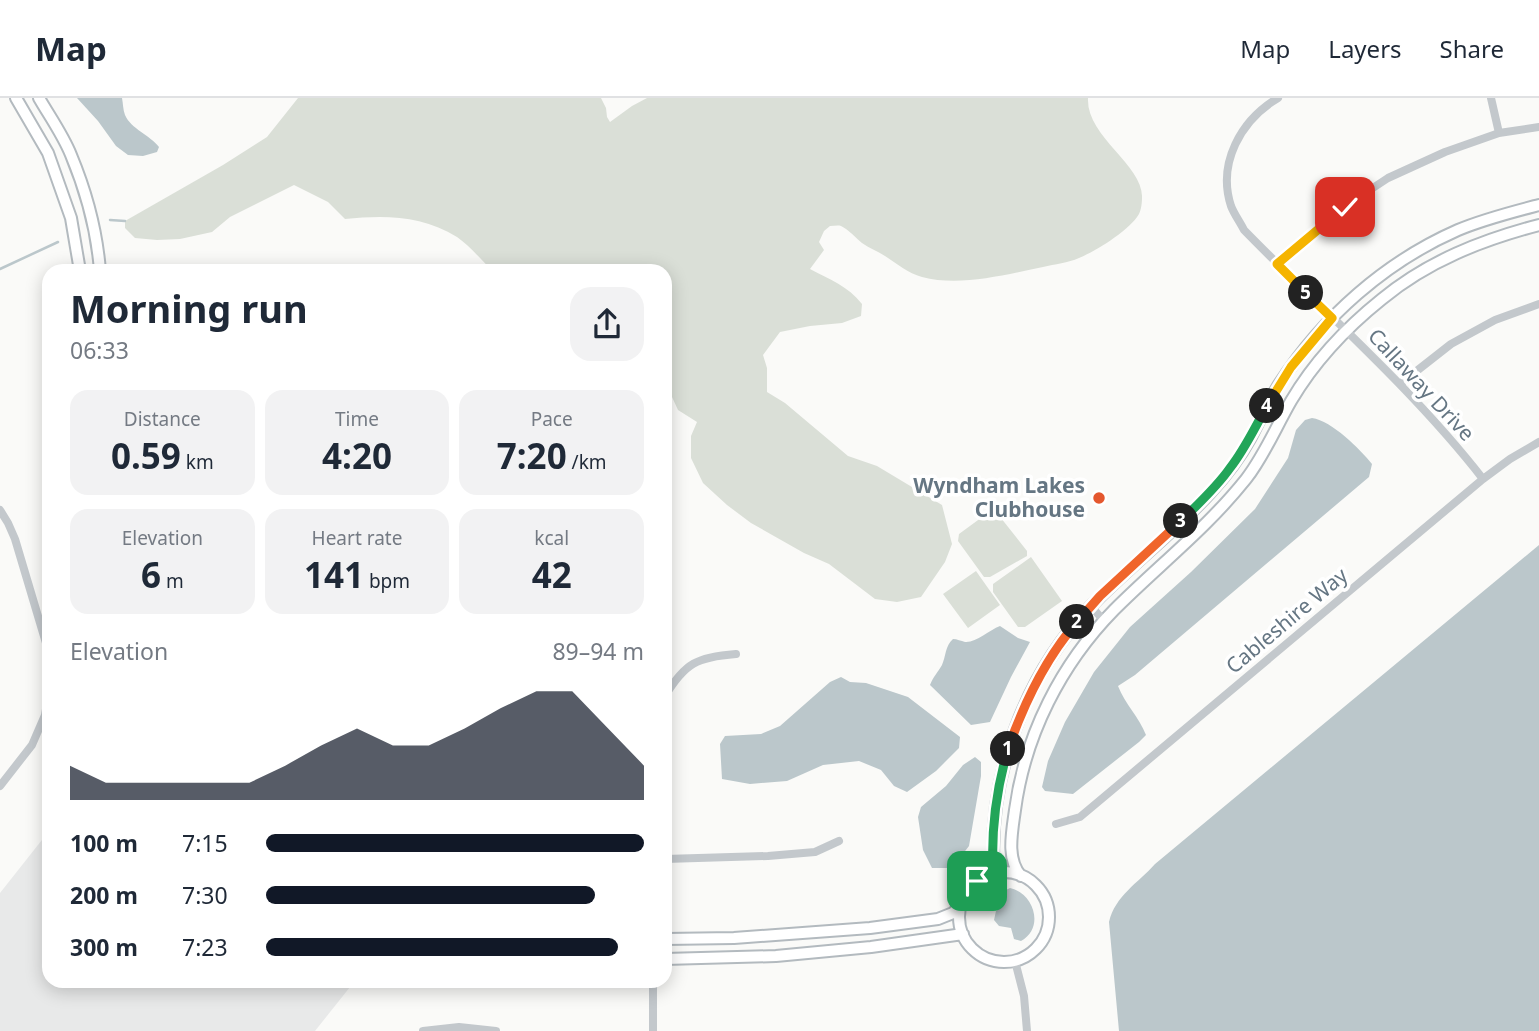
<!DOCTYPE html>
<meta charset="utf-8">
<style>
:root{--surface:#fff;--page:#f2f2f3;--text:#1f2937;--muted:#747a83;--line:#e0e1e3;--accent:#111827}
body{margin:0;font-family:"Noto Sans",sans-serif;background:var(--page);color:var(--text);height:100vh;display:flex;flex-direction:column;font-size:26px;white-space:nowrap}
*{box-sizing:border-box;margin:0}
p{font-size:23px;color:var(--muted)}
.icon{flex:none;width:38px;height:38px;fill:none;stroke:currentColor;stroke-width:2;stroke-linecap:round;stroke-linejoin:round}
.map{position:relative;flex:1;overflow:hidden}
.sheet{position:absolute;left:42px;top:166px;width:630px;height:724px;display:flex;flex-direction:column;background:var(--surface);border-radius:21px;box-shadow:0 4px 18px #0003}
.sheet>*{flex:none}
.pin{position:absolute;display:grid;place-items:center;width:60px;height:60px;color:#fff;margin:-30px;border-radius:14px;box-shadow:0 4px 10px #0006}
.km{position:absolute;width:35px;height:35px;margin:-18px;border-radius:50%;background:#222;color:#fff;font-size:19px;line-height:35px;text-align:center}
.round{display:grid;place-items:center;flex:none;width:74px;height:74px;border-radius:21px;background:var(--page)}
.summary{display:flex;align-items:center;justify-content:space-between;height:119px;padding:0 28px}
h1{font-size:38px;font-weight:700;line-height:52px}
.metrics{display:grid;grid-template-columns:repeat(3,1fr);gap:10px;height:119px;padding:7px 28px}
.metrics div{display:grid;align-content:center;border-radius:18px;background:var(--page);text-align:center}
.metrics b{font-size:35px;font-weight:700}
.metrics small{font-size:19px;font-weight:400}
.metrics p{font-size:19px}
.chart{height:196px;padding:14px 28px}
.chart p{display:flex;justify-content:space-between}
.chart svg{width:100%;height:126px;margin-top:7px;fill:var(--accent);opacity:.7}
ul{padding:0 28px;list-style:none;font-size:23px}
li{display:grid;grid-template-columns:112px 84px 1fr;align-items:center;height:52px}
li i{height:18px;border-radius:9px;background:var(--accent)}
header{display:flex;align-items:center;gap:42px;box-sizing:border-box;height:98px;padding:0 35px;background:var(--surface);border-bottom:2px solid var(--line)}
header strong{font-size:33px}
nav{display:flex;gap:38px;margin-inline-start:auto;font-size:24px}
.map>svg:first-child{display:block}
.built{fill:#e8e9e9}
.green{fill:#dadfd7}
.water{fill:#bbc7cb}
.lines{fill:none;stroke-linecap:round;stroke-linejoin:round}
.stream{stroke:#bbc7cb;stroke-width:2.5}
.secondary-casing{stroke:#b3babf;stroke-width:14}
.street{stroke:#c3c8cc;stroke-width:8}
.secondary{stroke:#fff;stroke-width:10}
.split-1-casing{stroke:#fff;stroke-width:14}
.split-2-casing{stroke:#fff;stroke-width:14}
.split-3-casing{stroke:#fff;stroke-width:14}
.split-4-casing{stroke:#fff;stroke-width:14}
.split-5-casing{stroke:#fff;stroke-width:14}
.split-6-casing{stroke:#fff;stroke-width:14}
.split-1{stroke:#22a559;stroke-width:9}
.split-2{stroke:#f0652b;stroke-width:9}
.split-3{stroke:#f0652b;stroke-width:9}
.split-4{stroke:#22a559;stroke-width:9}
.split-5{stroke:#f5b400;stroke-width:9}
.split-6{stroke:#f5b400;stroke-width:9}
.poi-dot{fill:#e4572e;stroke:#fff;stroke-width:2.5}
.labels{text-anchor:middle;stroke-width:7;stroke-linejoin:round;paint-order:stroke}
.street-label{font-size:21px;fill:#657683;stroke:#fff}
.poi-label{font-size:21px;font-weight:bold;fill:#657683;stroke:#fff;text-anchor:end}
</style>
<header>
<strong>Map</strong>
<nav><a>Map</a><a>Layers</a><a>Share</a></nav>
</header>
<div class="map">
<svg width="1539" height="933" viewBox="0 0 1539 933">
<rect width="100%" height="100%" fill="#fafaf8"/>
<!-- built -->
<path class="built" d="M49,733v151h305l-39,49h-315v-138z"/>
<!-- green -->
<path class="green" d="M298,0h303l5,10 1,9 3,5 22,-16 15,-8h441c-2,39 56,67 54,100 0,5 -1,12 -3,16 -9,16 -43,37 -60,44 -11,5 -24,6 -36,9 -38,8 -84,20 -121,10 -14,-4 -25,-13 -37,-21 -8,-5 -16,-8 -23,-13 -6,-5 -14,-14 -21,-17 -3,-1 -7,0 -11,0l-6,5 -5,11 5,8 -14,19c19,10 38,17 52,35l-1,12 -19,7 -32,3 -30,6 -17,23 4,13v24l18,11 63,53 29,10 65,39 10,39 -7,18 -24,35 -24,5 -22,-3 -46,-35 -25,-11 -53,-30 -24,-18 -24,-22 -12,-25v-22l6,-14 -19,-12 -6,-13 -7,-7v-119h-172c-12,-11 -23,-25 -36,-34 -35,-22 -73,-22 -112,-18l-17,-17 -34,-17 -64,32 -18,15 -32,7 -23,1 -22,-2 -10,-10v-7l98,-56 44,-28z
M989,414l8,1 30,38v5l-37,21h-6l-26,-36 1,-7z
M1031,459l31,44 -37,26h-7l-25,-35v-8z
M976,473l24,34 -32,23 -25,-34z"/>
<!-- water -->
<path class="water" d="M77,0h45c1,5 1,12 3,17 6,14 25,20 34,32l-2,5 -14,4 -15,-1 -12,-9 -18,-25z
M1312,320c20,3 48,31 60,46l-3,13 -234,198 -17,11c7,18 21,31 28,49l-7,7 -66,52 -28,-3 -3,-4 6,-26 17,-39 29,-50 36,-45 61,-55 64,-63 33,-51 8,-28 9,-10z
M1539,447v486h-420l-10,-109c6,-26 29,-39 46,-58z
M1000,528l18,12 12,4 -19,35 -21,45 -19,3 -41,-40c3,-8 8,-13 12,-20 4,-9 3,-19 11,-26 4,0 8,2 12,3 11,1 24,-12 35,-16z
M841,579l9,5 16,1 42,14 52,40 -1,11 -23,23 -29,21 -13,-6 -13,-16 -22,-9 -36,4 -36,16 -37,3 -28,-5 -2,-35 5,-8 36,-2 19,-8 50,-44z
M975,659l6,5v14l-12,70 -7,9 -15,13h-15l-9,-18 -5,-33 3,-10 25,-21 17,-21z
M1010,790c24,5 35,40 11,53l-7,-2 -3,-11 -12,-2 -5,-6 2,-9c10,-6 9,-10 10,-21z"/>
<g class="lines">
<!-- stream -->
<path class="stream" d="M110,122l15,1
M0,171l58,-27"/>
<defs>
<path id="secondary" d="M16,0l32,55 23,65 9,53
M39,0c11,19 24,37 32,57 15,36 26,77 29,116
M959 819a45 45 0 1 1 90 0a45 45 0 1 1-90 0Z
M994,776c-7,-98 31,-200 99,-270 37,-38 80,-71 116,-110 15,-16 30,-35 41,-55 10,-19 18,-38 30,-56 43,-66 105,-121 178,-153 26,-11 54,-18 81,-25
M1021,778c-15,-17 -9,-44 -6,-66 10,-75 46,-146 99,-200 44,-44 93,-82 132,-131 18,-23 30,-52 45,-78 23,-39 56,-74 91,-102 46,-38 100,-59 157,-74
M665,841l69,-1 136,-10 68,-9 15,-6 7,-8
M665,861l111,-3 95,-9 92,-13"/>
</defs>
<!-- secondary casing -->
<use href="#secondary" class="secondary-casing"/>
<!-- street -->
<path class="street" d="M1278,0c-37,22 -61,65 -47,108 3,8 9,16 13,24 80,82 168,158 239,249
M1491,0l8,35
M1277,166l67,-57 44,-29 57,-26 54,-19 40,-6
M1400,286l51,-40 44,-24 44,-16
M0,412l8,13 7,16 34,114
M1091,508l13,15
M665,598c20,-33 32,-39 71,-42
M0,688l32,-41 13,-30 4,-23
M1056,726l24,-7 403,-338 27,-20 29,-17
M665,761l103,-3 47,-4 24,-11
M1015,863l9,35 3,35
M423,933l36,-4 37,4
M653,933v-49"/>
<!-- secondary -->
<use href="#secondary" class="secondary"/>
</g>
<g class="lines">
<defs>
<path id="split-1" d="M977,783l16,-7c-2,-42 3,-84 15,-125"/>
<path id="split-2" d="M1008,651c16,-46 37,-90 69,-127"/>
<path id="split-3" d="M1077,524l23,-26 81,-75"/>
<path id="split-4" d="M1181,423c17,-17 35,-33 49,-53 15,-19 25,-41 37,-62"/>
<path id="split-5" d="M1267,308l24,-39 41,-49 -26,-25"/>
<path id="split-6" d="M1306,195l-29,-29 68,-57"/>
</defs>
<!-- split-1 casing -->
<use href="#split-1" class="split-1-casing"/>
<!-- split-2 casing -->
<use href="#split-2" class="split-2-casing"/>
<!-- split-3 casing -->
<use href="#split-3" class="split-3-casing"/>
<!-- split-4 casing -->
<use href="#split-4" class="split-4-casing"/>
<!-- split-5 casing -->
<use href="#split-5" class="split-5-casing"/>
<!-- split-6 casing -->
<use href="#split-6" class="split-6-casing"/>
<!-- split-1 -->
<use href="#split-1" class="split-1"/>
<!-- split-2 -->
<use href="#split-2" class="split-2"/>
<!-- split-3 -->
<use href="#split-3" class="split-3"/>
<!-- split-4 -->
<use href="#split-4" class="split-4"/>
<!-- split-5 -->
<use href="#split-5" class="split-5"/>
<!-- split-6 -->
<use href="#split-6" class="split-6"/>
</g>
<!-- markers -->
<circle class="poi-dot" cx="1099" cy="400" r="7"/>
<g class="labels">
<!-- street labels -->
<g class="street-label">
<text transform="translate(1421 287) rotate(47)" y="7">Callaway Drive</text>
<text transform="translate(1287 523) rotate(-40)" y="7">Cableshire Way</text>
</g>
<!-- poi labels -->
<g class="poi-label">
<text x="1085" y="395">Wyndham Lakes<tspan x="1085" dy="24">Clubhouse</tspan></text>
</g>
</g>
</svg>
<div class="pin" style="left:977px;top:783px;background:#1e9e55"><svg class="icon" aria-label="arrive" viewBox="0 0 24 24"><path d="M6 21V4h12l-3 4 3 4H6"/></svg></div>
<div class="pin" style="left:1345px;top:109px;background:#d93025"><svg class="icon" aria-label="check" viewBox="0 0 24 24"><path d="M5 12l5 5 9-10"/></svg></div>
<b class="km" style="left:1008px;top:651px">1</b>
<b class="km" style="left:1077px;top:524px">2</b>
<b class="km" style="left:1181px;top:423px">3</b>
<b class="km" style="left:1267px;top:308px">4</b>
<b class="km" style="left:1306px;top:195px">5</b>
<section class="sheet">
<div class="summary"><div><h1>Morning run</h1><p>06:33</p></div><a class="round"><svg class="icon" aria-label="share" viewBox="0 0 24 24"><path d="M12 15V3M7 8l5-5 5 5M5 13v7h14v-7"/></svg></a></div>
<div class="metrics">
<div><p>Distance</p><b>0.59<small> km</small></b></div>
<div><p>Time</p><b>4:20</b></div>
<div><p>Pace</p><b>7:20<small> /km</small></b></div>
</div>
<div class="metrics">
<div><p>Elevation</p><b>6<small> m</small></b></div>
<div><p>Heart rate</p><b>141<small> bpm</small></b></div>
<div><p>kcal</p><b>42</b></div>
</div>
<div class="chart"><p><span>Elevation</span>89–94 m</p>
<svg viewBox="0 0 160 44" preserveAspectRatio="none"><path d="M0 44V32L10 38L20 38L30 38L40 38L50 38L60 32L70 25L80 19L90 25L100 25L110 19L120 12L130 6L140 6L150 19L160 32V44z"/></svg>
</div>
<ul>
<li><b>100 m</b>7:15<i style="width:100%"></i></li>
<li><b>200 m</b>7:30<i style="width:87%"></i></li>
<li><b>300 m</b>7:23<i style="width:93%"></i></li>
</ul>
</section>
</div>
